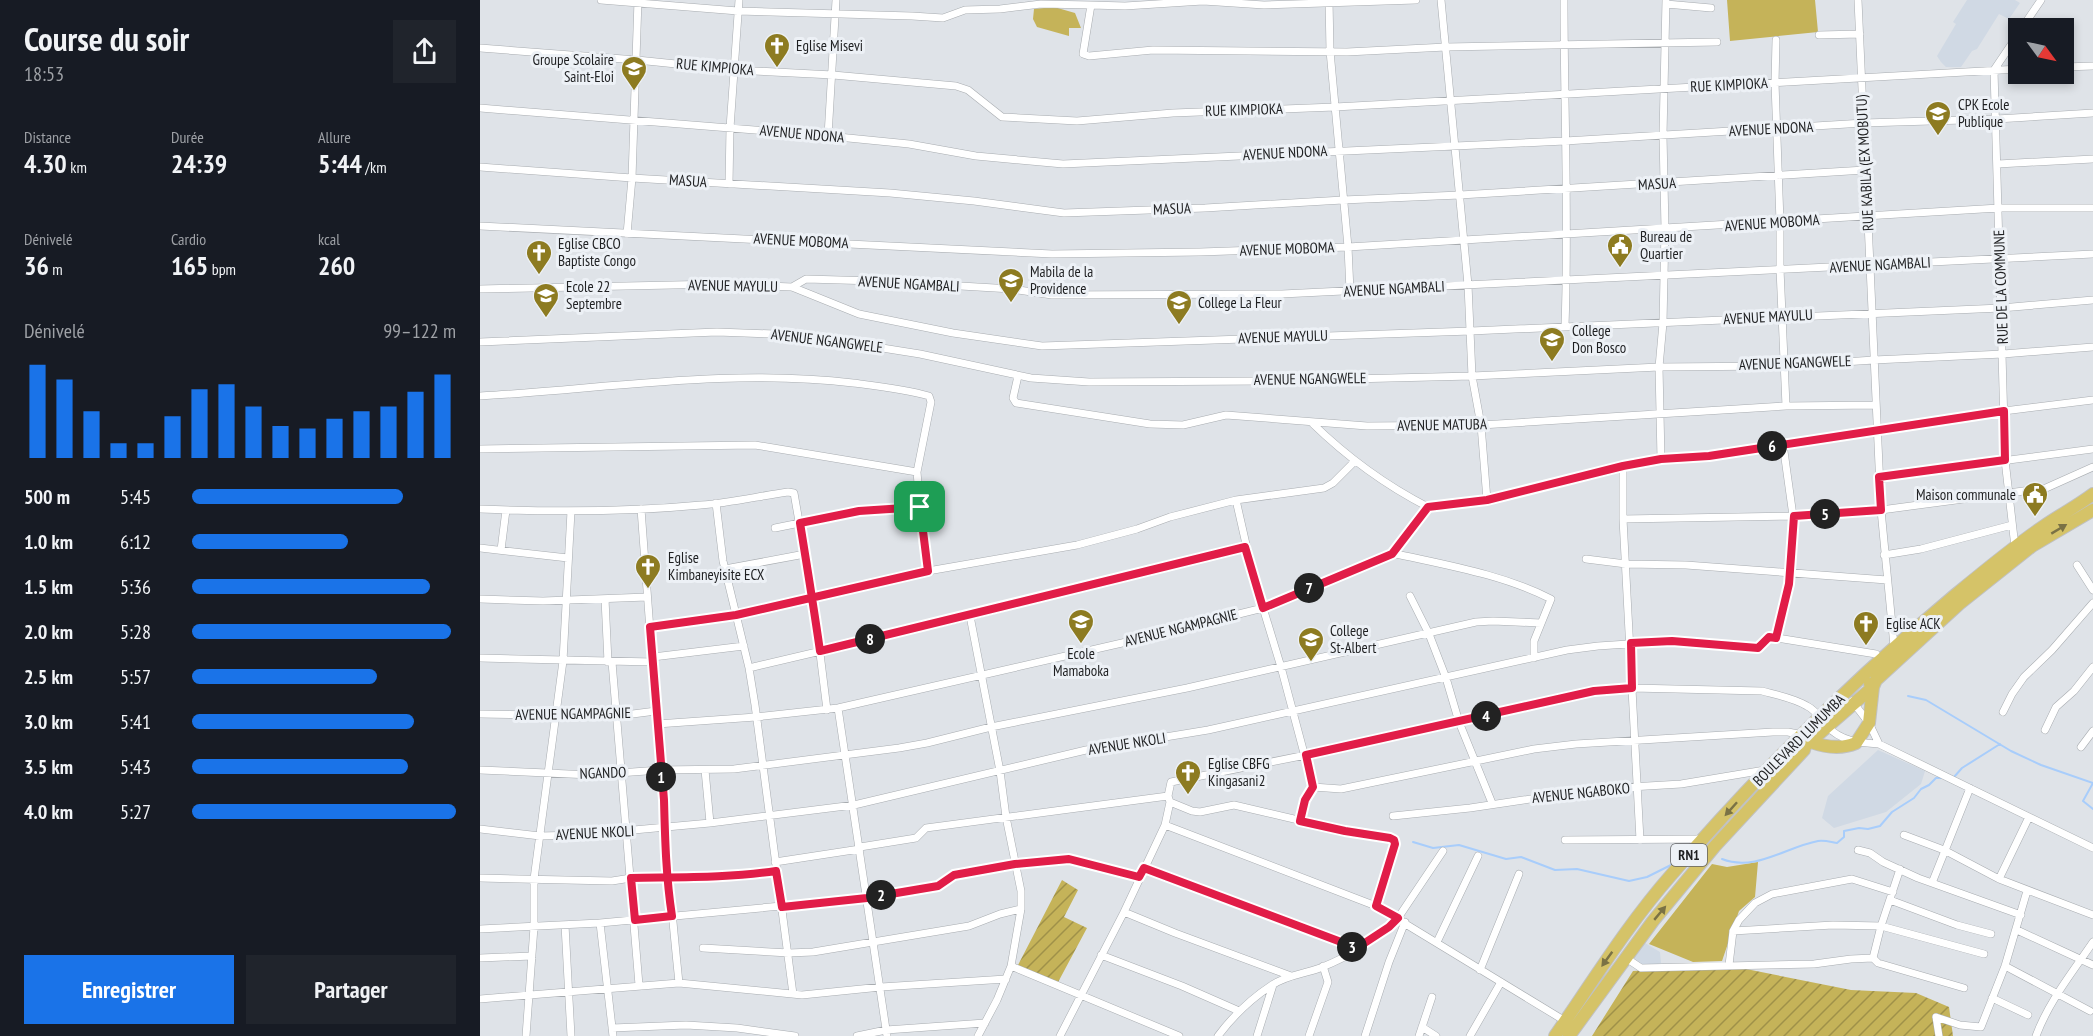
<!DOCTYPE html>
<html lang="fr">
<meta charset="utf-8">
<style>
:root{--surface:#171b24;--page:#20242c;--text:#f1f3f6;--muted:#9ea1a6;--accent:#1a73e8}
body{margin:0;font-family:"PT Sans Narrow",sans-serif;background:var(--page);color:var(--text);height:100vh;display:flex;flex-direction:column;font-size:22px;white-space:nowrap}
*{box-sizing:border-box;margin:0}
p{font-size:20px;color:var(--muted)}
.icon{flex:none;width:33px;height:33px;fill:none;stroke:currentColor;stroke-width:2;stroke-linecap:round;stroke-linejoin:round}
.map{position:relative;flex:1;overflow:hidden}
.panel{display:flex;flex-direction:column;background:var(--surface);width:480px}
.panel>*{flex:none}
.needle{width:39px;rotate:123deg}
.tools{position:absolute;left:1528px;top:18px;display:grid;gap:12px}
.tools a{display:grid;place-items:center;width:66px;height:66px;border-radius:0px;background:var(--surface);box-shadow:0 3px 9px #0003;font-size:30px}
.pin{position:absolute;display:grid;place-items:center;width:51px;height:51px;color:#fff;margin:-26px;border-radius:12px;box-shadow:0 3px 9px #0006}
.km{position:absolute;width:30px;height:30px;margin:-15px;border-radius:50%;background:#222;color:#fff;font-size:16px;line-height:30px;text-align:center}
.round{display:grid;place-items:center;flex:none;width:63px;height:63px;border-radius:0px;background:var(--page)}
.overview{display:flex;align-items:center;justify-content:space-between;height:102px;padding:0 24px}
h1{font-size:33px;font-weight:700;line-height:45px}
.figures{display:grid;grid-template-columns:repeat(3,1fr);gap:9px;height:102px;padding:6px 24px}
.figures div{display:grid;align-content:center}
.figures b{font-size:26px;font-weight:700}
.figures small{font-size:16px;font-weight:400}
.figures p{font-size:16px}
.chart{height:168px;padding:12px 24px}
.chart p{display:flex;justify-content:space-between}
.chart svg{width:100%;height:108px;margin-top:6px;stroke:var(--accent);stroke-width:6}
.action{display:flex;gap:12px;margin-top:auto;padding:12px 24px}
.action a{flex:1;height:69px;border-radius:0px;background:var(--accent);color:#fff;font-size:24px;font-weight:700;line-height:69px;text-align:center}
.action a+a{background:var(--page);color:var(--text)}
ul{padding:0 24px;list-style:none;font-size:20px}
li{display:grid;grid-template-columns:96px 72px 1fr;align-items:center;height:45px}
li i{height:15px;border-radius:8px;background:var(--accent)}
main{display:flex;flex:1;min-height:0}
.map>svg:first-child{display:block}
.built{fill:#d0d9e4}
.park{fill:#c5b359}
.garden{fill:url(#garden-furrows)}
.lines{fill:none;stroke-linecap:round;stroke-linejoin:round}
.stream{stroke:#a8cdfb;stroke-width:2}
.street-casing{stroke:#a8acb0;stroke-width:8}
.highway-casing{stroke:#c0c1c1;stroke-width:14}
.street{stroke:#fff;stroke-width:7}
.highway{stroke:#d5c368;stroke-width:12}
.oneway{fill:#7a7245}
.route-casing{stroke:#fff;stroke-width:12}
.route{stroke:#e11d48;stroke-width:8}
.labels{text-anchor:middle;stroke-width:6;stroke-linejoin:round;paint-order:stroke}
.shield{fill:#edf1f6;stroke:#5d5f62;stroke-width:1.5}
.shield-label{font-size:14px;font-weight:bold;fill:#1f2022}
.poi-label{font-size:15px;fill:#1f2022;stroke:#edf1f6;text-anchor:start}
.street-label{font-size:15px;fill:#1f2022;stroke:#edf1f6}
</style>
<main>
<section class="panel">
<div class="overview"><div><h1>Course du soir</h1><p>18:53</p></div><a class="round"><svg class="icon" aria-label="share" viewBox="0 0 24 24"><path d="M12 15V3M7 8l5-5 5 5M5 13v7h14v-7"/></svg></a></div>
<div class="figures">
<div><p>Distance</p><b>4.30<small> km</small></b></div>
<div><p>Durée</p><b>24:39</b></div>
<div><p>Allure</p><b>5:44<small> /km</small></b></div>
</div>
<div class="figures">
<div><p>Dénivelé</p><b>36<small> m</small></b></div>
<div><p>Cardio</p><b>165<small> bpm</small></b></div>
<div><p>kcal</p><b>260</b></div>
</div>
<div class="chart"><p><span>Dénivelé</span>99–122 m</p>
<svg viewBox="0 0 160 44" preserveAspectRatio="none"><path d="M5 44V6M15 44V12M25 44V25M35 44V38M45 44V38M55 44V27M65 44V16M75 44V14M85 44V23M95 44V31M105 44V32M115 44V28M125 44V25M135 44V23M145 44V17M155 44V10"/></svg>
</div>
<ul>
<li><b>500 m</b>5:45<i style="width:80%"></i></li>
<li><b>1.0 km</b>6:12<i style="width:59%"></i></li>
<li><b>1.5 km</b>5:36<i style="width:90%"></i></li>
<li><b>2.0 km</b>5:28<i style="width:98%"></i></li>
<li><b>2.5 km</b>5:57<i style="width:70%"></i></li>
<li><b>3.0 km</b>5:41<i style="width:84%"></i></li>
<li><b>3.5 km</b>5:43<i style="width:82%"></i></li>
<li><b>4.0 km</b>5:27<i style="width:100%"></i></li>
</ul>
<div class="action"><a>Enregistrer</a><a>Partager</a></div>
</section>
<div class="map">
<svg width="1613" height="1036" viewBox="0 0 1613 1036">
<defs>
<pattern id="garden-furrows" width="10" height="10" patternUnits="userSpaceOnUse" patternTransform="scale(1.5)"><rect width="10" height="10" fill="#c5b359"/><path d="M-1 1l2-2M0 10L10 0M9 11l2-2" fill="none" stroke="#9f9149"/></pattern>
</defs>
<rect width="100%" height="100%" fill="#dfe3e8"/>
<!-- built -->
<path class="built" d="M1487,0h48l5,3 -11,16 -10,-5 -22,35 -5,2 -11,16h-15l-5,-5 -4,-6 19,-32 -3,-2z
M1398,750l47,21 -4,13 -35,28 -52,16 -12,-10 6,-22z
M1165,943l15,9 1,11 -16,5 -13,-6z"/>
<!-- park -->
<path class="park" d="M1247,0h88l3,32 -88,9z
M574,7l21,6 6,15h-12v8l-32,-9 -4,-8 1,-10z
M1278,862l-3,35 -16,14 -17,50 -29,1 -44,-18 63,-80 15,3z"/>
<!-- garden -->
<path class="garden" d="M582,880l16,10 -14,27 23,11 -31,58 -39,-19z
M1246,965l125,25 65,3 33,14 4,29h-361l41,-65z"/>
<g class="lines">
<!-- stream -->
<path class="stream" d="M1428,696l18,4 85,51 30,14 52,18
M1474,777l8,-9 38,-24
M1613,783l-10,18 10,8
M933,842l20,6 26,-3 47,14 15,-2 34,13 22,-1 52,12 18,-4 28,-14
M1242,859c33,13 64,-12 96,-18 6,-1 13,1 19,2l7,-6v-6l15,-3 9,1 12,-3 12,-14 22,-14 7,-9 8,-4 7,-7h6"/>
<defs>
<path id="street" d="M121,0l137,11 174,5 31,2 22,-8 35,-1 41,-5 50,1
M849,0l1,51 18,196 2,44
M936,0l-152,5 -61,-4 -78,5 -34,-1 -8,49 6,2 64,-6 194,2 99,-5 271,-5
M961,0l27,285 4,91 9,49 6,75
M1084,0c0,109 5,217 1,326
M1378,0l23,510 13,136
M1186,4l45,4
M1542,28l19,-28
M1339,35l41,-1
M1296,40l-1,43 5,139v47l6,137
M0,48l157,12 98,10 98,5 123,11 12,4 34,27 75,4 96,-8 162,-6 684,-38
M1584,67l29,-1
M0,108l348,28 81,8 67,12 87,8 502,-23 299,-18 133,-4 96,-6
M348,136l8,-136
M1518,164l95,-5
M0,167l152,11 258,15 84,8 90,12 141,-5 138,-8 117,-5 405,-25
M249,184l1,-56 9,-128
M0,226l572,28 148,-2 148,-5 651,-39h94
M147,234l5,-56 6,-178
M312,287l14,-8 69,2 137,8 40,6 230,-1 811,-40
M0,289l240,-5 72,3 67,27 94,19 89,13 429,-15 530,-23 92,-8
M0,342l237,-10 83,3 120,19 111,24 58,4 177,-1 206,-5 187,-9 125,-1 90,-6 129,-6 90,-7
M538,376l-5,22 3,5 134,21 33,1 43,-10 141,11 114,-1 305,-19 90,-1
M0,396c124,-7 249,-28 373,-13 24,3 52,6 76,13l2,6 -14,70 3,35 8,64
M832,423c36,35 71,61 116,84
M0,449l275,-4 162,27
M1181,459l-2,-92 4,-44 2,-94 -2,-94 3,-135
M1143,466v53l17,321
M1399,477l214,-28
M756,500l17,75 28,92 32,120
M236,503l7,58 26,107 6,37 38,289
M0,509c74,3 148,3 221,-4 29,-2 58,-9 87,-13l6,1 21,120 12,97
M161,509l15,202
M1143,519l170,-3 88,-6 165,-22 47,-21
M295,528l84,-17 61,-4
M1535,547l-10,-87 -11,-390 25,-37
M0,548l88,10
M21,550l5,-40
M912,553c53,12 110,21 159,46l-17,42v17
M1404,555l37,-6 91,-24
M1106,559l40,5 60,1 201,15
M1597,565l16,25
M245,569l80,-15
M930,596l19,38 17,44 13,44 33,81
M0,599l63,2 104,-4
M125,599l3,63
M490,616l30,155 6,46 15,74v18l-10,57 -14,34 -19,36
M170,628l87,-13 191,-44 149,-26 60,-16 33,-12 66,-17 88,-12 9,-5 21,-21
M1296,638l13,-55 4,-67 -10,-72
M173,657l91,-11
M0,658l173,4
M132,662l27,323
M269,668l221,-52 275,-69
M1372,701l17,22 10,21
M358,708l49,328
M1523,712l9,-18 12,-17 28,-27 41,-47
M0,714l137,2 39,-5 1,13 99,-7 82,-9 284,-65 141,-35 129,-55 36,-46 59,-7 136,-34 38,-7 48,-4 295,-44 89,-11
M177,724c6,86 13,172 22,259
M1565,730l11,-23 18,-16 19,-24
M1601,747l12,-16
M0,770l111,5 69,-5 74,-1 165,-21 28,-5 64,-16 196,-39 289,-66 17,-1 48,2
M225,770l5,53
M833,787l28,2 193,-40 42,-5 197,-12h15l15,3
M690,802l22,9 8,1 34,-7 111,26 45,7 3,2 2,4 -19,62
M913,816l77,-8 127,-19 84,-5 84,-14
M820,821l5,-21 8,-13
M685,825l211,81 189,115
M0,829l60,7 39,-1 131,-12 144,-18 232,-55 122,-20 359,-80 31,-4 75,-5 80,7 10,-3 8,-8 105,17
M1424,835l40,15 55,29 94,36
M1085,840l137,-1
M380,847l56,-9 10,-10 242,-32
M1378,850l12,3 13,9 35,16 103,37
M295,862l85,-13
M664,868l213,80
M0,878l132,3 19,-3 122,-4 23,-3
M1519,879l30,-62
M1452,883l38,-95
M1410,900l67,25 34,9
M644,912l51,21 116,43
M120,923l13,113
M85,925l6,111
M0,929l120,-6 267,-25 71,-12 16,-11 61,-11 54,-5 70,18
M1537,930l76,35
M1253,931l6,-11 16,-17 17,-9 80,-15 41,13
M957,942l41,-86
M223,948l86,5 24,-1 156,-26 31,-12 21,-5
M621,955l81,31 57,25
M0,958l52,-2
M1146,958l15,10 173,-4 37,-5 22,-1 5,5 86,25
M1393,958l8,-32 19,-57
M1249,965l4,-34 100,-6 48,1 103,28
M531,966l168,70
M1525,966l85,45
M1000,970l39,-96
M1512,998l36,17
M0,999l199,-16 123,12 79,-8 125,-8
M1456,1017l24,8 21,2 24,-61 22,-75
M1456,1017l3,19
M942,1027l14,9
M132,1028l74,-3 51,3 58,8
M46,1036l8,-109v-48l29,-218 8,-150
M377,1036l29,-6 99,-7
M580,1036l64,-124 41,-87 5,-23 -2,-6 3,-14 135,-27 288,-64 38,-3 130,3c15,4 32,7 45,15 10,5 13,13 20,20 13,15 33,17 52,18l214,104
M738,1036c15,-20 34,-38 54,-51 15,-10 32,-11 48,-17 28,-11 57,-29 78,-50l45,-67
M777,1036l16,-51
M829,1036l19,-54 -5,-16
M885,1036l24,-74 16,-40
M939,1036l13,-39
M990,1036l31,-54
M1556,1036c13,-35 36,-63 57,-94"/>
<path id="highway" d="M1331,742c14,5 31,7 45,1l13,-20 4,-36 -3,-3
M1075,1036c38,-55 73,-112 117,-162 86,-100 181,-194 282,-278 29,-24 59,-49 90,-70 16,-11 33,-20 49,-32
M1089,1036l84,-115 62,-75 89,-96 1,-4 68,-59 3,-7 83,-76 73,-58 61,-36"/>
</defs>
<!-- street casing -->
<use href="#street" class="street-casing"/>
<!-- highway casing -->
<use href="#highway" class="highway-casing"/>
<!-- street -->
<use href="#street" class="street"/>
<!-- highway -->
<use href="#highway" class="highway"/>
</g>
<!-- one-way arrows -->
<defs><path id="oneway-solid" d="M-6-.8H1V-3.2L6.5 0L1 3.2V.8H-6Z" transform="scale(1.5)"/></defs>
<g class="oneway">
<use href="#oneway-solid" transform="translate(1579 529) rotate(-31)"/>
<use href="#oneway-solid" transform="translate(1251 809) rotate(132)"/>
<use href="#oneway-solid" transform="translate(1180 913) rotate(-50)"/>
<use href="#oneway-solid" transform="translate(1127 959) rotate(126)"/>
</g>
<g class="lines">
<defs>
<path id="route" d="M440,507l8,64 -192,44 -86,12 14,173c1,38 2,78 8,116l-37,4 -4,-42c48,-1 97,0 145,-7l6,36 85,-9 71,-12 16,-11 61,-11 54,-5 70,18 5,-9 213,80 32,-21 9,-9 -22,-12 19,-62 -1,-4 -4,-2 -45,-7 -45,-10 5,-21 8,-13 -7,-32 288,-64 38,-3 -1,-45 41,-2 86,7 11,-11 7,1 13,-54 5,-68 87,-6 -2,-33 126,-17 -1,-49 -295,45 -48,3 -38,7 -136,34 -59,7 -36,47 -129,54 -18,-61 -425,104c-6,-42 -13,-85 -20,-128l59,-12 61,-4"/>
</defs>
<!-- route casing -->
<use href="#route" class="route-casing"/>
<!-- route -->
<use href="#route" class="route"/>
</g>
<!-- icons -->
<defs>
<symbol id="church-pin" viewBox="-11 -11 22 30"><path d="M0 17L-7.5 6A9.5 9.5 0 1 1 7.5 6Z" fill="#8d7b21" stroke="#edf1f6"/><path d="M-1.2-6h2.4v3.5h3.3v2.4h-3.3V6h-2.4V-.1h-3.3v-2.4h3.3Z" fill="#fff"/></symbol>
<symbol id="school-pin" viewBox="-11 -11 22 30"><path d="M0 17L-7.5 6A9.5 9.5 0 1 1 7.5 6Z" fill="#8d7b21" stroke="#edf1f6"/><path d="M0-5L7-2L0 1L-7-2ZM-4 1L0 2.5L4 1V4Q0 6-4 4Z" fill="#fff"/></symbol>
<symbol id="civic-pin" viewBox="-11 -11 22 30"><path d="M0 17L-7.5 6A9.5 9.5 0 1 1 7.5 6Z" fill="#8d7b21" stroke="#edf1f6"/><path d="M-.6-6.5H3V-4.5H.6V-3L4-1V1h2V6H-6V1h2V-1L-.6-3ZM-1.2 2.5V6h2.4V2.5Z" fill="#fff"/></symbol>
</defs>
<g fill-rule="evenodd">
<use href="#church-pin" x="282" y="31" width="30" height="40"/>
<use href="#school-pin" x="139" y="54" width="30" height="40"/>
<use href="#school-pin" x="1443" y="99" width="30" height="40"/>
<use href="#civic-pin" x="1125" y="231" width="30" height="40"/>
<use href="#church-pin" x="44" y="238" width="30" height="40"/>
<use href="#school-pin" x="516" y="266" width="30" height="40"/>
<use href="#school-pin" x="51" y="281" width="30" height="40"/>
<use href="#school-pin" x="684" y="288" width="30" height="40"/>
<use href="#school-pin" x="1057" y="325" width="30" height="40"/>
<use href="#civic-pin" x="1540" y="480" width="30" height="40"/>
<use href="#church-pin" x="153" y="552" width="30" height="40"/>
<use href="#school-pin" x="586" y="607" width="30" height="40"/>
<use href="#church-pin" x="1371" y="609" width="30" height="40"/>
<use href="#school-pin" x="816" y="625" width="30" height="40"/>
<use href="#church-pin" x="693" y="758" width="30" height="40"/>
</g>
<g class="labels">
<!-- shield labels -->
<rect class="shield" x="1191" y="844" width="36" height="22" rx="4.5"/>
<g class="shield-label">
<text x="1209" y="860">RN1</text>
</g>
<!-- poi labels -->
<g class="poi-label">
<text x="316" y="51">Eglise Misevi</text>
<text x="134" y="65" text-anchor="end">Groupe Scolaire<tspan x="134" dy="17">Saint-Eloi</tspan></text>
<text x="1478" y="110">CPK Ecole<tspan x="1478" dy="17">Publique</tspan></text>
<text x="1160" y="242">Bureau de<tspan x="1160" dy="17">Quartier</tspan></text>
<text x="78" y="249">Eglise CBCO<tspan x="78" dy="17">Baptiste Congo</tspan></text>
<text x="550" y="277">Mabila de la<tspan x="550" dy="17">Providence</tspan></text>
<text x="86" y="292">Ecole 22<tspan x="86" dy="17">Septembre</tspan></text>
<text x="718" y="308">College La Fleur</text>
<text x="1092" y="336">College<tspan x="1092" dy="17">Don Bosco</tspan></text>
<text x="1536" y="500" text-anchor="end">Maison communale</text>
<text x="188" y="563">Eglise<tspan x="188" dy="17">Kimbaneyisite ECX</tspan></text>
<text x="1406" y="629">Eglise ACK</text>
<text x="850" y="636">College<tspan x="850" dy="17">St-Albert</tspan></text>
<text x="601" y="659" text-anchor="middle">Ecole<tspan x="601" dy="17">Mamaboka</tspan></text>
<text x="728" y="769">Eglise CBFG<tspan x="728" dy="17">Kingasani2</tspan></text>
</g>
<!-- street labels -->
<g class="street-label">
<text transform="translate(235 67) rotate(5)" y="5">RUE KIMPIOKA</text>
<text transform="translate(1249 85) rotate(-3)" y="5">RUE KIMPIOKA</text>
<text transform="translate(764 110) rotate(-2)" y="5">RUE KIMPIOKA</text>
<text transform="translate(1291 129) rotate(-3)" y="5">AVENUE NDONA</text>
<text transform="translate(322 134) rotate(5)" y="5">AVENUE NDONA</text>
<text transform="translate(805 153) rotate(-3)" y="5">AVENUE NDONA</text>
<text transform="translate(1385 163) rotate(-93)" y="5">RUE KABILA (EX MOBUTU)</text>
<text transform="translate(208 181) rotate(4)" y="5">MASUA</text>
<text transform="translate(1177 184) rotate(-3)" y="5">MASUA</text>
<text transform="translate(692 209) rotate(-2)" y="5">MASUA</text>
<text transform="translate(1292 223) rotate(-4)" y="5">AVENUE MOBOMA</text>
<text transform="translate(321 241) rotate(3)" y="5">AVENUE MOBOMA</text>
<text transform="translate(807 249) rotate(-2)" y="5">AVENUE MOBOMA</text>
<text transform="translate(1400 265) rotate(-3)" y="5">AVENUE NGAMBALI</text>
<text transform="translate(429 284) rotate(3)" y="5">AVENUE NGAMBALI</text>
<text transform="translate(253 286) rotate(1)" y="5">AVENUE MAYULU</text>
<text transform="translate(1521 287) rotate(-92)" y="5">RUE DE LA COMMUNE</text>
<text transform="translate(914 289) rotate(-3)" y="5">AVENUE NGAMBALI</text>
<text transform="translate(1288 317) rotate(-3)" y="5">AVENUE MAYULU</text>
<text transform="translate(803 337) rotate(-2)" y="5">AVENUE MAYULU</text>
<text transform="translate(347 341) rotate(7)" y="5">AVENUE NGANGWELE</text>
<text transform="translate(1315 363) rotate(-2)" y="5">AVENUE NGANGWELE</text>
<text transform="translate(830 379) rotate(-1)" y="5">AVENUE NGANGWELE</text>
<text transform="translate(962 425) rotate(-1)" y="5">AVENUE MATUBA</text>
<text transform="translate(701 628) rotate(-14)" y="5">AVENUE NGAMPAGNIE</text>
<text transform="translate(93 714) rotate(-1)" y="5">AVENUE NGAMPAGNIE</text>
<text transform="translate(1319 740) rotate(-45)" y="5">BOULEVARD LUMUMBA</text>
<text transform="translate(647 744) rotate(-9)" y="5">AVENUE NKOLI</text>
<text transform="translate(123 773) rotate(-2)" y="5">NGANDO</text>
<text transform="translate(1101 793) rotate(-6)" y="5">AVENUE NGABOKO</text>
<text transform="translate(115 833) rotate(-3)" y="5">AVENUE NKOLI</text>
</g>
</g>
</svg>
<div class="tools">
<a><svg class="needle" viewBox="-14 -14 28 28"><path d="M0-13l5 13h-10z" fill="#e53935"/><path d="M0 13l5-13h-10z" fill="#9ea1a6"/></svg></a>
</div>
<div class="pin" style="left:440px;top:507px;background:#1e9e55"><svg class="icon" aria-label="arrive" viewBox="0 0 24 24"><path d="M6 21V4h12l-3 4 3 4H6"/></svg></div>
<b class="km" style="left:181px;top:777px">1</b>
<b class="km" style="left:401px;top:895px">2</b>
<b class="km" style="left:872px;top:947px">3</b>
<b class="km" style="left:1006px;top:716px">4</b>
<b class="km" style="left:1345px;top:514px">5</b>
<b class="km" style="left:1292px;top:446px">6</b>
<b class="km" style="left:829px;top:588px">7</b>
<b class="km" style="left:390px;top:639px">8</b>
</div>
</main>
